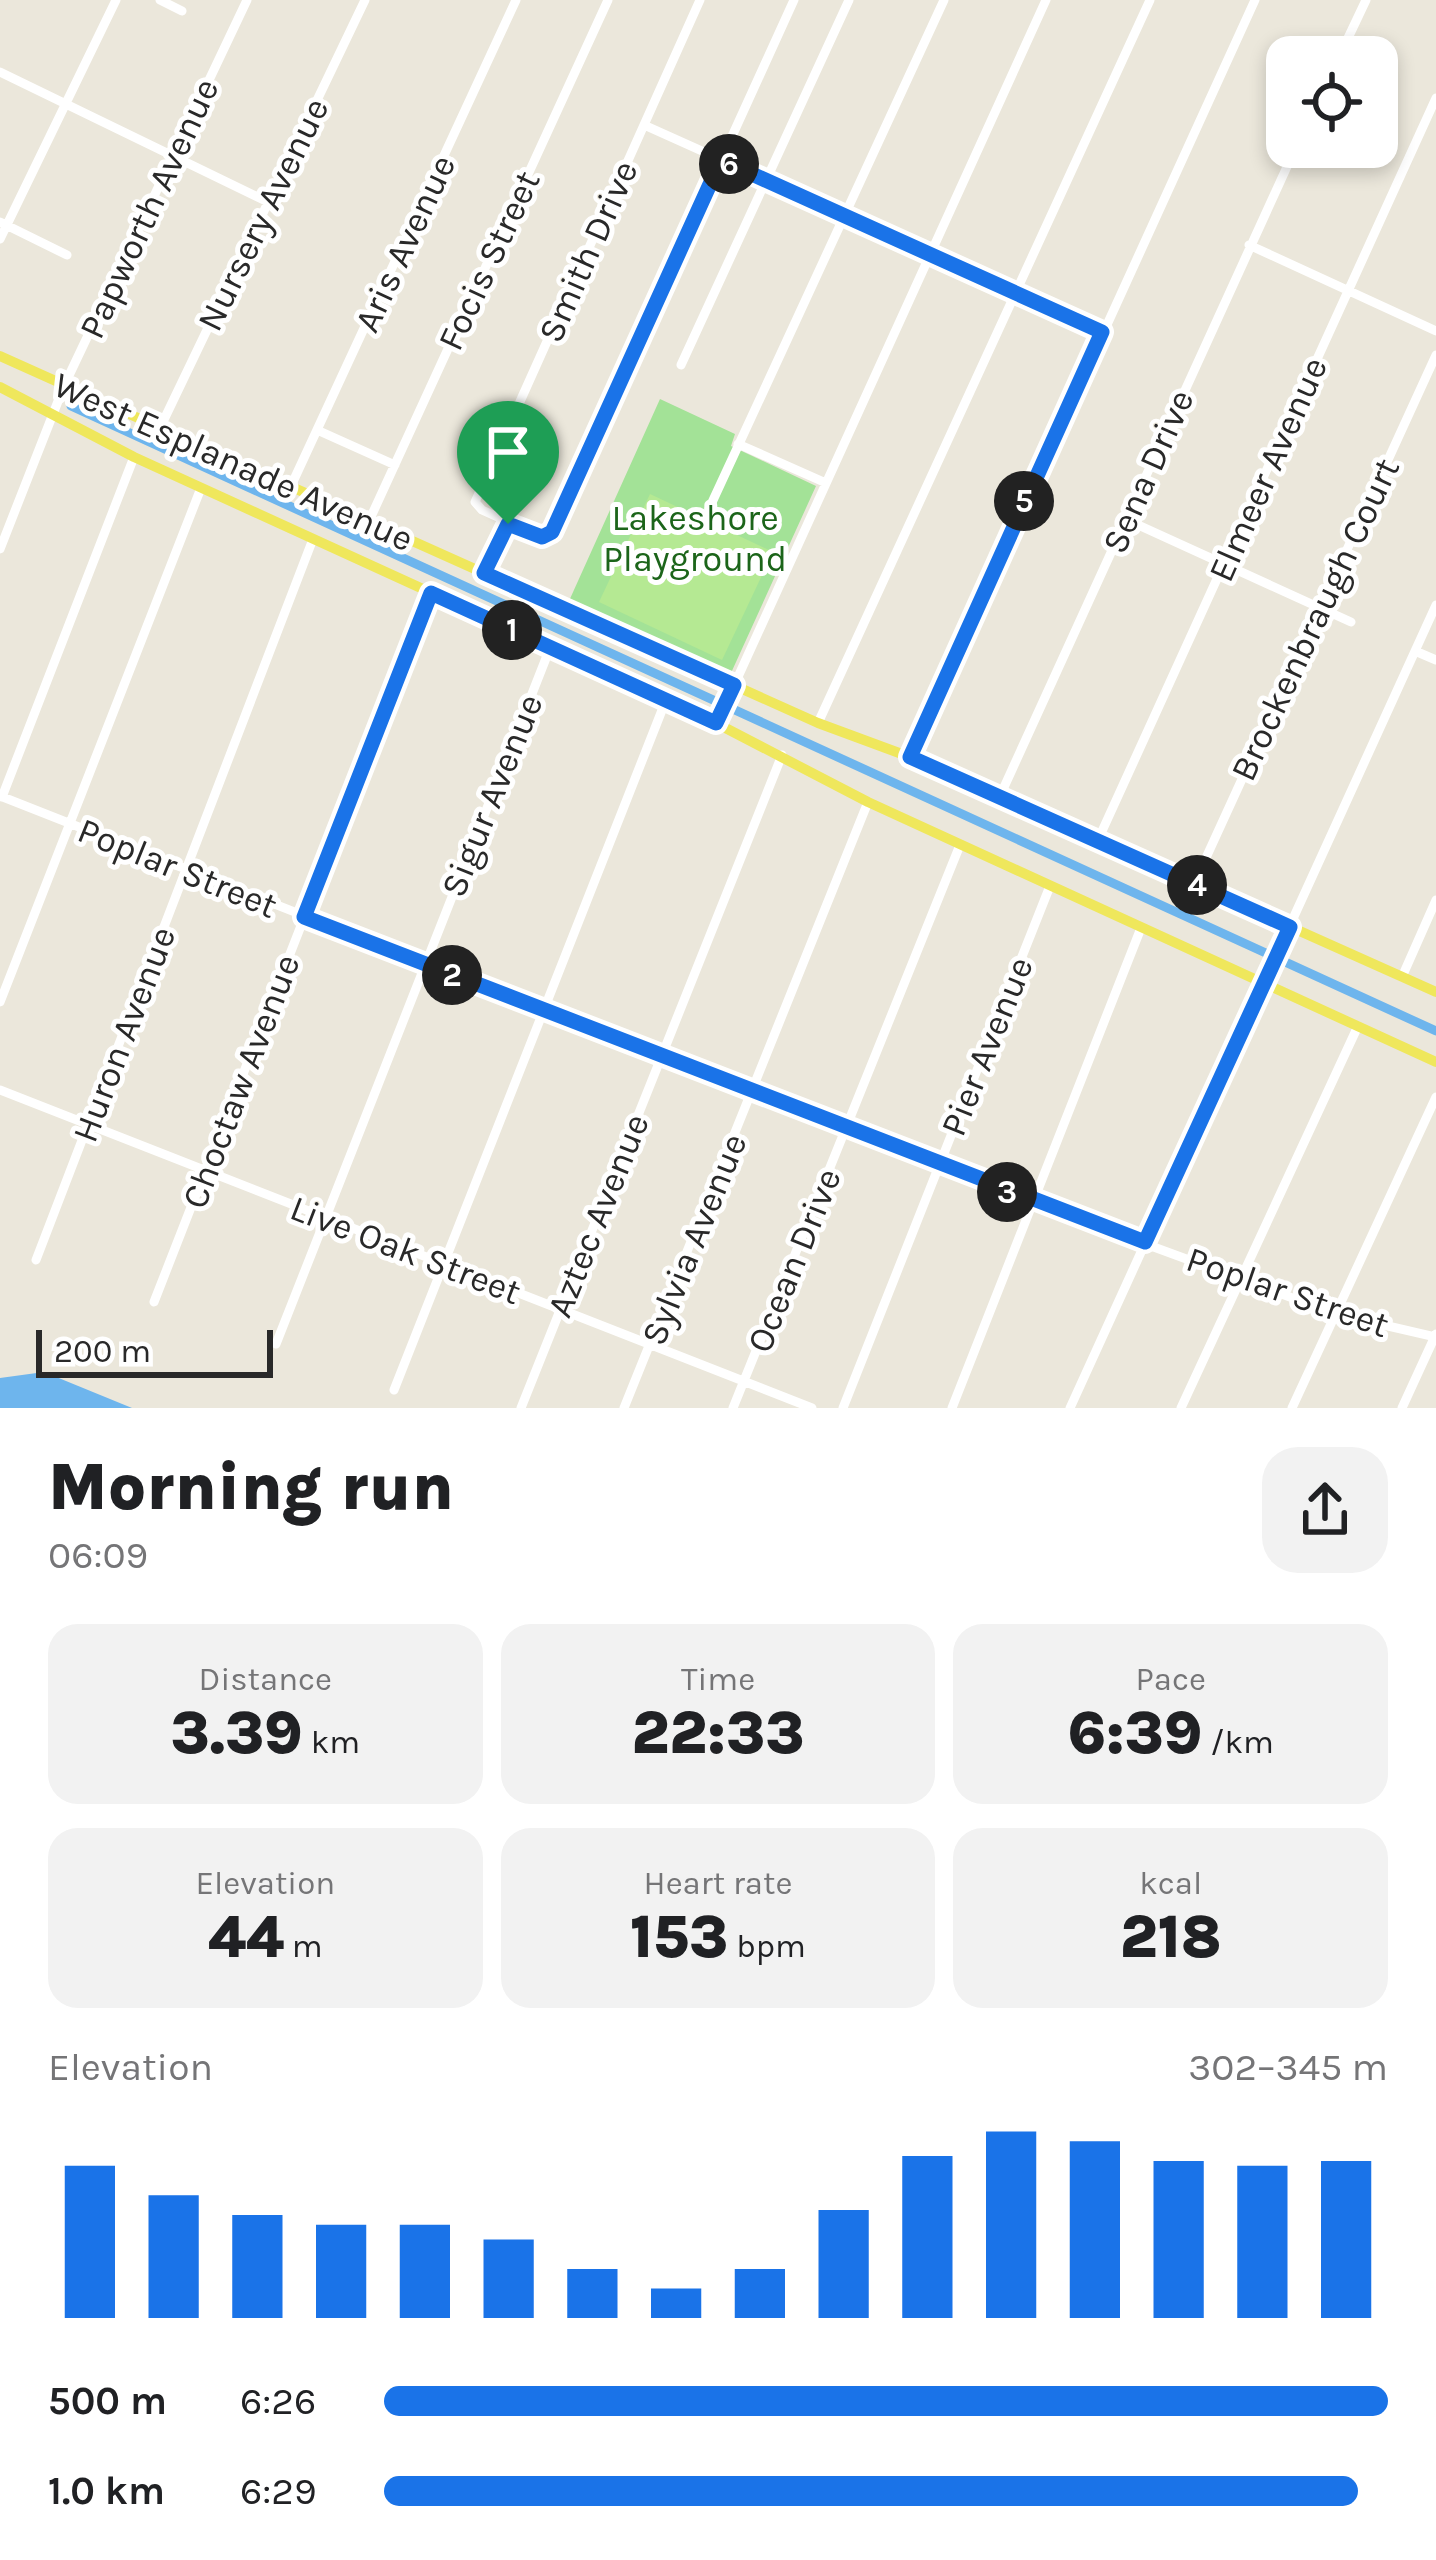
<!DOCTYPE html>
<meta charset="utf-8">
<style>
:root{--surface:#fff;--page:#f2f2f2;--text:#202124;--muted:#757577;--accent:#1a73e8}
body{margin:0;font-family:Karla,sans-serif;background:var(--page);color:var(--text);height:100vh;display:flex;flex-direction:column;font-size:45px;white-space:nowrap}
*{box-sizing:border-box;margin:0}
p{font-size:39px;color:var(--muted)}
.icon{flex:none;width:66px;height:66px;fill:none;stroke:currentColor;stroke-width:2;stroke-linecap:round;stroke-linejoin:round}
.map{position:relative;height:1408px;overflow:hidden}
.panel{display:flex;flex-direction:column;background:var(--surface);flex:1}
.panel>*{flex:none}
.tools{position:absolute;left:1266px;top:36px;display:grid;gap:24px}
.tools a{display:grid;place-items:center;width:132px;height:132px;border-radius:24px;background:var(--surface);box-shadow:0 6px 18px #0003;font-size:60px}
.scale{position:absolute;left:36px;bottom:30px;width:237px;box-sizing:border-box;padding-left:12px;border:6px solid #292929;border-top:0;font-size:33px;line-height:42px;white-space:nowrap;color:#292929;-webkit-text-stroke:9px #fff;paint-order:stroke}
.pin{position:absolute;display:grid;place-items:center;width:102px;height:102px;color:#fff;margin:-123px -51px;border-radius:50% 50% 50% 0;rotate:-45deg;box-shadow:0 0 12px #0007}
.pin .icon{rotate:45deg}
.km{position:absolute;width:60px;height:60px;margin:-30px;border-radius:50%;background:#222;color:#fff;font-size:33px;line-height:60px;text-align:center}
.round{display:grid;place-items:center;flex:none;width:126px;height:126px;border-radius:36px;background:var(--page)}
.summary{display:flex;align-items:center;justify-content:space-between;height:204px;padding:0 48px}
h1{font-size:66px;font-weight:800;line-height:90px}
.stats{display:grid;grid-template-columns:repeat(3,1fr);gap:18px;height:204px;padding:12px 48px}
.stats div{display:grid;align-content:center;border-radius:30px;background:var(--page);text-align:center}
.stats b{font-size:60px;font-weight:800}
.stats small{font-size:33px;font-weight:400}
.stats p{font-size:33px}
.chart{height:336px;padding:24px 48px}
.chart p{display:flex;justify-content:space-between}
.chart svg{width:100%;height:216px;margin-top:12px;stroke:var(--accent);stroke-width:6}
ul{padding:0 48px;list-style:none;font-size:39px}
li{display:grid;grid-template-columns:192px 144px 1fr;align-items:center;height:90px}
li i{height:30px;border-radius:15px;background:var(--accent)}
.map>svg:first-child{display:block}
.green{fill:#a3e297}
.pitch{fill:#b5e993}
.water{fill:#6eb5ed}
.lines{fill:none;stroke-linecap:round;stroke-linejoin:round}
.canal{stroke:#6eb5ed;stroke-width:9}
.minor{stroke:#fff;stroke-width:9}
.major{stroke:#efe75c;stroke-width:10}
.route-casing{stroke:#fff;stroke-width:24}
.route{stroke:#1a73e8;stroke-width:15}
.labels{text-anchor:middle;stroke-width:10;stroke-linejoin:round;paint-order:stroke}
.street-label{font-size:36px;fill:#292929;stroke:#fff}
.park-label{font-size:36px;fill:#1c651a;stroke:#fff}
</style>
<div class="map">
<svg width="1436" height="1408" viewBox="0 0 1436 1408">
<rect width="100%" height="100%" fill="#ebe7db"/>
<!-- green -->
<path class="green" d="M660,399l75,35 -4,12 85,40 -85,187 -162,-72z"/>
<!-- pitch -->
<path class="pitch" d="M650,494l123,58 -51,108 -123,-58z"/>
<!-- water -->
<path class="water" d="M44,1372l88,36h-132v-30z"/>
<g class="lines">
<!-- canal -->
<path class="canal" d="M71,406l1365,625"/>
<!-- minor -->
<path class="minor" d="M160,0l22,11
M700,0l-225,502 7,8 60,27 10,-5 242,-532
M1339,57l27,-57
M0,72l268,130
M644,125l459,206
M0,222l67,33
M0,239l116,-239
M1249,245l187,86
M681,365l168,-365
M160,428l205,-428
M317,430l78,35
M738,444l88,39
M291,486l225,-486
M709,509l235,-509
M1125,519l226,103
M369,521l239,-521
M0,549l64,-163 183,-386
M484,573l24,-50
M1415,651l21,9
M717,723l329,-723
M818,723l332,-723
M910,757l345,-757
M0,796l1034,407 302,111 100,23
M1000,796l296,-649
M2,797l132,-340
M1098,840l338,-742
M1194,884l242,-529
M1402,977l34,-77
M0,1002l201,-514
M0,1090l812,318
M36,1260l277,-721
M154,1302l277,-709
M276,1344l274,-696
M394,1390l272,-690
M521,1408l261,-653
M624,1408l244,-606
M733,1408l227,-563
M843,1408l207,-522
M952,1408l189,-480
M1070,1408l366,-803
M1181,1408l177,-382
M1292,1408l144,-311
M1402,1408l34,-74"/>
<!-- major -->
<path class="major" d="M0,356l818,367 92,34 526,235
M0,387l134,70 578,264 156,81 568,260"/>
</g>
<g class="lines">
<defs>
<path id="route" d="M721,160l381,172 -192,425 380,170 -145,315 -841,-325 127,-324 285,130 18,-38 -250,-112 24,-49 34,13 10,-5z"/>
</defs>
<!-- route casing -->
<use href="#route" class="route-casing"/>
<!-- route -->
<use href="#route" class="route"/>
</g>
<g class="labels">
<!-- street labels -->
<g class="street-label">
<text transform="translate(148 208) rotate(-65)" y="13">Papworth Avenue</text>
<text transform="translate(262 214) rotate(-64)" y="13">Nursery Avenue</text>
<text transform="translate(404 243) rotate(-65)" y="13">Aris Avenue</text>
<text transform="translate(587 251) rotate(-66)" y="13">Smith Drive</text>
<text transform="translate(488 260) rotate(-65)" y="13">Focis Street</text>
<text transform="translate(234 461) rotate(24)" y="13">West Esplanade Avenue</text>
<text transform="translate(1267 469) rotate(-66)" y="13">Elmeer Avenue</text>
<text transform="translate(1147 471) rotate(-66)" y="13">Sena Drive</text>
<text transform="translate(1314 619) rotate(-65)" y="13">Brockenbraugh Court</text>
<text transform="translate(491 795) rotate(-68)" y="13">Sigur Avenue</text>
<text transform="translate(178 867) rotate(22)" y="13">Poplar Street</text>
<text transform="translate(123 1034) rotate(-69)" y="13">Huron Avenue</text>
<text transform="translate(986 1046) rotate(-68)" y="13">Pier Avenue</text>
<text transform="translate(240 1081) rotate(-69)" y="13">Choctaw Avenue</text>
<text transform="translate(597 1215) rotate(-68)" y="13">Aztec Avenue</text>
<text transform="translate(693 1239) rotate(-68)" y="13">Sylvia Avenue</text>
<text transform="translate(406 1249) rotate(21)" y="13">Live Oak Street</text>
<text transform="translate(793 1260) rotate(-68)" y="13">Ocean Drive</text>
<text transform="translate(1288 1291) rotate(19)" y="13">Poplar Street</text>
</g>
<!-- park labels -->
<g class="park-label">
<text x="695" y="530">Lakeshore<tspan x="695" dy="41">Playground</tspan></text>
</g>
</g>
</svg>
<div class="tools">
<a><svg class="icon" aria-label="locate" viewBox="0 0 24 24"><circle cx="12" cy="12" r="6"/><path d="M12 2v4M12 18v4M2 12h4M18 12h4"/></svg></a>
</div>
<div class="scale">200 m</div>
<div class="pin" style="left:508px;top:524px;background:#1e9e55"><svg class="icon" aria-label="arrive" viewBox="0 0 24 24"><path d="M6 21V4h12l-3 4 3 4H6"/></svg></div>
<b class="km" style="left:512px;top:630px">1</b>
<b class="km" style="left:452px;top:975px">2</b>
<b class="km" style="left:1007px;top:1192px">3</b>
<b class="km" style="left:1197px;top:885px">4</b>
<b class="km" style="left:1024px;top:501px">5</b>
<b class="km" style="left:729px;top:164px">6</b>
</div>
<section class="panel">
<div class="summary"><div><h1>Morning run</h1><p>06:09</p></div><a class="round"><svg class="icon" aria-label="share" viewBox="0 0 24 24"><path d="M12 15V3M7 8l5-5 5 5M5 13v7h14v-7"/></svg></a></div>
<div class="stats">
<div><p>Distance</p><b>3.39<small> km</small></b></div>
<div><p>Time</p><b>22:33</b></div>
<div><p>Pace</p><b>6:39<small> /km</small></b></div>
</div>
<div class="stats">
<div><p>Elevation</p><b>44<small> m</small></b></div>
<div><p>Heart rate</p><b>153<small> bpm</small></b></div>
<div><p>kcal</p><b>218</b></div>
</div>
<div class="chart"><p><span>Elevation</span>302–345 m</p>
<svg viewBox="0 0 160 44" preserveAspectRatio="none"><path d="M5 44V13M15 44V19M25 44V23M35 44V25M45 44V25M55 44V28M65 44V34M75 44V38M85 44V34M95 44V22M105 44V11M115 44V6M125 44V8M135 44V12M145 44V13M155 44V12"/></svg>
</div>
<ul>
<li><b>500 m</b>6:26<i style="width:100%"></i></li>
<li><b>1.0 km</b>6:29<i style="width:97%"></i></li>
</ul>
</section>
